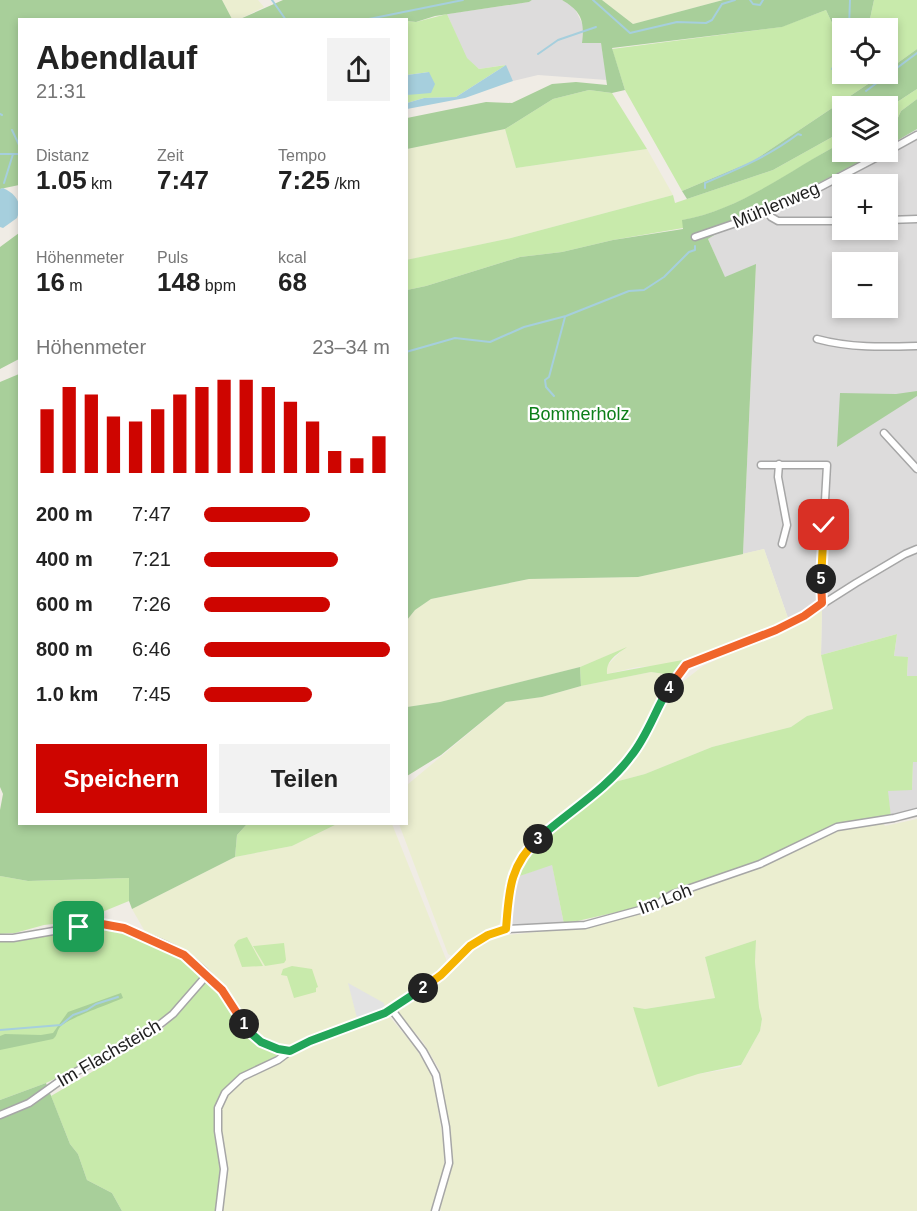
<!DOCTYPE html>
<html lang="de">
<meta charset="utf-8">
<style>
:root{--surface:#fff;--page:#f2f2f2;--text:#222;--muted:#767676;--accent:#ce0500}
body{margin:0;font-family:Helvetica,sans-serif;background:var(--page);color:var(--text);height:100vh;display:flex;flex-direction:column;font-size:22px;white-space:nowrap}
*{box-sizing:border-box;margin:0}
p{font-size:20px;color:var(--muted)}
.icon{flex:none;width:33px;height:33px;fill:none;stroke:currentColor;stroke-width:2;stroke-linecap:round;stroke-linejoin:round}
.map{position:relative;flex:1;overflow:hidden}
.side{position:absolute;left:18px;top:18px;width:390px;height:807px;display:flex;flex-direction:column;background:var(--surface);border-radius:0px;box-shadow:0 3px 9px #0003}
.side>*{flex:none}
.controls{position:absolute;left:832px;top:18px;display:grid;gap:12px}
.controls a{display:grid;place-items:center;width:66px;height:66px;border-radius:0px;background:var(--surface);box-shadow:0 3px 9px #0003;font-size:30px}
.pin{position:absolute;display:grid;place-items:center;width:51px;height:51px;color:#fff;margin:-26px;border-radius:12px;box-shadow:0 3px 9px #0006}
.km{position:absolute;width:30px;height:30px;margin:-15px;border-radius:50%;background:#222;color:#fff;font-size:16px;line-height:30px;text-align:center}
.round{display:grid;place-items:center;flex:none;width:63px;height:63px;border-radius:0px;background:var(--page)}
.head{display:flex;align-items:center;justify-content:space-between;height:102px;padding:0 18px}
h1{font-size:33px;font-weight:700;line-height:45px}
.metrics{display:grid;grid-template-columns:repeat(3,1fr);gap:9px;height:102px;padding:6px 18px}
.metrics div{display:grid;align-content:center}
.metrics b{font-size:26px;font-weight:700}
.metrics small{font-size:16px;font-weight:400}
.metrics p{font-size:16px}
.chart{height:168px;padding:12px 18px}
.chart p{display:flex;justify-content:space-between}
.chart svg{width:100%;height:108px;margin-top:6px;stroke:var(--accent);stroke-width:6}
.action{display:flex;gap:12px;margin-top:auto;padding:12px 18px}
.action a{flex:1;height:69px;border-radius:0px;background:var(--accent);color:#fff;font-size:24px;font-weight:700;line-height:69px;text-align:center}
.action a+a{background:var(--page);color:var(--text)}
ul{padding:0 18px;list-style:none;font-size:20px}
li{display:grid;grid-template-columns:96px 72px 1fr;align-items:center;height:45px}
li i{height:15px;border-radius:8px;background:var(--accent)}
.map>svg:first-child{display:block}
.residential{fill:#dddcdc;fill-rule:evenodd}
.farmland{fill:#ebeed0;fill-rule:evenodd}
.grass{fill:#c8eaab}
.forest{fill:#a8cf9a}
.parking{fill:#e3e3e3}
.water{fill:#a6cfdd}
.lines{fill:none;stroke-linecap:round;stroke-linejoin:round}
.stream{stroke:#a6cfdd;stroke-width:2}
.street-casing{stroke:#a6a6a6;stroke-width:9}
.street{stroke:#fff;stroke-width:6}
.split-1-casing{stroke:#fff;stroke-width:12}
.split-2-casing{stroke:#fff;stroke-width:12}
.split-3-casing{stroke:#fff;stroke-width:12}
.split-4-casing{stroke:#fff;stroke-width:12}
.split-5-casing{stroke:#fff;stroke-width:12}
.split-6-casing{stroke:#fff;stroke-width:12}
.split-1{stroke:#f0652b;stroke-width:8}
.split-2{stroke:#22a559;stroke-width:8}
.split-3{stroke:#f5b400;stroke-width:8}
.split-4{stroke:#22a559;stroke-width:8}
.split-5{stroke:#f0652b;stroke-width:8}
.split-6{stroke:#f5b400;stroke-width:8}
.labels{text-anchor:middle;stroke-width:4.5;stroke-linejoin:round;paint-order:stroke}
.street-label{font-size:18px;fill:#1f1f1f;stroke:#fff}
.park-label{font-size:18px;fill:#0c7e18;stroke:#fff}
</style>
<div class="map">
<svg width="917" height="1211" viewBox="0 0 917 1211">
<rect width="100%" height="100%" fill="#f0ece5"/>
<!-- residential -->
<path class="residential" d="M532,0h30l12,7 10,20 17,15 6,38 -69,-5 -25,6 -8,-16 -26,4 -13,-11 -19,-44 82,-12z
M917,129v548h-10l1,-19 -14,-2 3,-22 -76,21 1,-47 -33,13 -25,-72 -21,5 13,-289 -31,13 -17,-39 51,-32 35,-11 84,-44h10v-6zM843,184h45v46h-45zM843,262h45v46h-45z
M913,761l4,1v49l-26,6 -4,-27h25z
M552,864l12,60 -52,3 2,-49z"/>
<!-- farmland -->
<path class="farmland" d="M222,0h36l6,7 -24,12h-8z
M602,0h121l-90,24z
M505,129l11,39 131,-19 26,46 -162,43 -104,22v-111z
M764,549l25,72 -101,38 -30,7 -21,1 -30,7v-8l16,-17 -43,18 -140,35 -33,5v-87l8,-10 16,-11 98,-20 109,-2z
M822,608l-1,47 12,54 -26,7 -16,11 -79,20 -67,27 -34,9 21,-23 15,-22 22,-43 8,-9 26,-20 86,-40z
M651,672l14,2 -7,25 -13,29 -15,24 -23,25 -24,22 -29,22 -27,25 -8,11 -13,29 -3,32 -6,9 -28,17 -15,13 -6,-3 -49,-130h7l1,-39 99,-83 36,-5 39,-11z
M917,819v392h-475l-4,-2 13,-49 1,-8 -13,-83 -16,-27 -25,-29 1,-5 55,-38 34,-33 114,-12 2,-4 62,-22 171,-70 45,-8 3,5zM756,940l-1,22 4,45 3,12 -2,12 -20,36 -42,7 -65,-66 12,1 70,-11 -10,-41z
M337,824h55l56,140 -63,47 -98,36h-7l-19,-8 -74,-85 -40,-19 -15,-26 103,-52 57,-11z
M389,1016l26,31 14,23 5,14 11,69 -1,13 -13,45h-210l5,-41 -6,-40v-19l6,-15 17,-17 68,-35z"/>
<!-- grass -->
<path class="grass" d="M874,0h43v49l-29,21v-42h-20z
M826,10l13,28 4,1v35h40l-130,87 -71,30 -57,-101 -13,-41 169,-22z
M447,14l20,44 12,11 27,-4 -50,32 -32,1 -17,5v-8l4,-1 18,-22 -22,3v-54l9,1z
M917,89v10l-16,12 -5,11 -8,3v-17z
M589,90l23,3 35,56 -131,19 -11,-39 48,-30z
M843,131v11c-51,27 -102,68 -160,78v8l-70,12 -51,12 -42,5 -94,29 -19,4 -1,-30 105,-22 162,-43 2,8 98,-33z
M897,634l-3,22 14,1 -1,19h10v86h-4l-1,28 -24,1 3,26 -52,7 -81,39 -81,28 -24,13 -89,20 -12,-59 -38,13 15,-27 27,-24 55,-44 34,-9 67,-27 79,-20 16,-11 26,-7 -12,-54z
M627,647c-11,8 -21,13 -20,27l81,-15 -12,14 -31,55 13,-29 7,-25 -14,-2 -70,14 -1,-19z
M247,824h90l-45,22 -57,11 2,-22z
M0,876l28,5 101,-3v23l-49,20 -36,4 -29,8 -15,1z
M96,928l28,3 59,25 21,19 -24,28 -41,35 -93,45 -46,17v-160z
M247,937l16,29 -21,1 -8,-22 4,-5z
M756,940l-1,22 4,45 3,12 -2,12 -19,34 -43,9 -40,13 -25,-80 12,2 70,-11 -10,-41z
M284,943l2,17 -2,3 -19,3 -12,-20z
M292,966l20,3 6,18 -2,1v4l-22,6 -7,-22 -6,-1 2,-6z
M208,982c9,4 14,14 19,22 14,22 25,42 51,49l-3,5c-15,7 -32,13 -45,25 -23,22 -8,58 -8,86 0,14 -3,28 -5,42h-95l-10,-18 -25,-13 -9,-26 -8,-10 -19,-48 109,-64 44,-49z"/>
<!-- forest -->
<path class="forest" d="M0,0h222l10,19 -212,1 -1,165 -19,4z
M283,0h249l-3,2 -94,14 -19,6 -9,-1 -1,-1 -166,-1z
M562,0h40l31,24 90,-24h151l-6,28h-25v11l-4,-1 -13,-28 -44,17 -170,21 13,42 -13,3 -23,-3 -36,9 -48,30 -98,20v-31l79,-16 26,1 40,-19 24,-2 31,3 -6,-42h-19c3,-22 -1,-32 -20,-43z
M917,49v40l-29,19 -45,-2v25l-70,39 -86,29 -5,-8 71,-30 130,-87h5v-4z
M917,99v30l-29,17v-21l8,-3 5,-11z
M843,142v10h35l-84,44 -35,11 -51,32 17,38 31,-13 -13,290 -105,23 -109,2 -98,20 -16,11 -8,10v-330l19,-4 94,-29 42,-5 51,-12 70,-11 -1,-9c59,-10 109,-51 161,-78z
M19,233v126l-19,10v-122z
M19,374l1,450h227l-10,11 -2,22 -103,52 -3,-8v-23l-101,3 -28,-5v-66l3,-16 -3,-7v-405z
M917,391v5l-80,51 3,-54 56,1z
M580,667l1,19 -39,11 -36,5 -65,53 -34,21v-69l33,-5z
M121,993l2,5c-13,6 -55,20 -63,29 -4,5 -2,8 -7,12l-53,11v-14l5,-2 36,1 12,-2 15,-21z
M46,1083l24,61 8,10 9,26 25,13 10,18h-122v-111z"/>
<!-- parking -->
<path class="parking" d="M348,983l36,20 1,6 -28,9z"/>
<!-- water -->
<path class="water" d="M506,65l7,16 -48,17 -58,11v-6l17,-5 32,-1z
M429,72l6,12 -4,9 -24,2v-20z
M3,188c13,6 20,15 14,30l-14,10 -3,-1v-38z"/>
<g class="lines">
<!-- stream -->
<path class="stream" d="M272,0l14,20
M593,0l37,33 47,-11 29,1 6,-3 10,-16 13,-4
M750,0l3,4 7,1 3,-5
M364,20l99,-20
M849,28l1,-28
M538,54l20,-14 38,-13
M832,69l11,-20
M866,91l51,-38
M0,114l2,1
M12,130l8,17
M0,154h20
M4,183l9,-29
M705,188v-5c33,-14 64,-27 93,-49l3,1
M406,352l49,-14 35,4 34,-15 42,-11 63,-25 15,-1 20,-13 25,-25 6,-2v-4
M554,396l-8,-9 -1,-7 4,-3 16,-60
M0,1030l61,-5 12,-10 14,-5 9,-6 22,-7"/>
<defs>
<path id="street" d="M888,151l29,-16
M768,212l3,5 7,4h65
M888,220l29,-1
M695,237l73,-25 35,-16 84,-44
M817,339c33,9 66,8 100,7
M884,433l33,36
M779,464l-1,13 9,48 -5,19
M761,465h66l-7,125 2,13
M506,929c2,-22 0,-47 13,-66 14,-23 35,-37 56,-53 20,-15 41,-33 56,-53 20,-25 35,-82 61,-95l84,-32 28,-14 52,-33 49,-29 12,-5
M0,938h13l81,-14c20,-1 73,19 90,31 13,9 28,23 37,35 24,30 25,54 69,61
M392,1010l31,41 13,24 10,52 3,36 -14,48
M0,1115l29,-12 35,-25 84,-44 25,-20 34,-39
M219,1211l5,-42 -6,-38v-23l7,-15 17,-16 36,-17 12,-9 20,-10 82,-31 49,-34 29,-30 18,-11 18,-6 79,-4 73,-20 6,-6 9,-5 87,-30 77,-37 57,-9 23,-6"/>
</defs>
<!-- street casing -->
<use href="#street" class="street-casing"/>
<!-- street -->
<use href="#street" class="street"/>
</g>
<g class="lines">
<defs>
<path id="split-1" d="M79,927l23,-3 22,4 60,27 38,35 22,34"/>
<path id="split-2" d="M244,1024l9,11 8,7 17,7 12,2 20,-10 75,-28 38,-25"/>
<path id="split-3" d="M423,988l18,-13 29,-29 18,-11 18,-6c3,-37 3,-63 32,-90"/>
<path id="split-4" d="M538,839c31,-28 68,-49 93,-83 17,-21 24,-46 38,-68"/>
<path id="split-5" d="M669,688l17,-23 90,-35 28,-14 18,-13 -1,-24"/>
<path id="split-6" d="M821,579l3,-54"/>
</defs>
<!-- split-1 casing -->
<use href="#split-1" class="split-1-casing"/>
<!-- split-2 casing -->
<use href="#split-2" class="split-2-casing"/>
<!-- split-3 casing -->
<use href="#split-3" class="split-3-casing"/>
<!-- split-4 casing -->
<use href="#split-4" class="split-4-casing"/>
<!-- split-5 casing -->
<use href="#split-5" class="split-5-casing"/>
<!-- split-6 casing -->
<use href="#split-6" class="split-6-casing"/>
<!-- split-1 -->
<use href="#split-1" class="split-1"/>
<!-- split-2 -->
<use href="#split-2" class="split-2"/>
<!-- split-3 -->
<use href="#split-3" class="split-3"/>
<!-- split-4 -->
<use href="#split-4" class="split-4"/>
<!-- split-5 -->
<use href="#split-5" class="split-5"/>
<!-- split-6 -->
<use href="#split-6" class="split-6"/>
</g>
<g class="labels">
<!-- street labels -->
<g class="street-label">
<text transform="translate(776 205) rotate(-23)" y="6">Mühlenweg</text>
<text transform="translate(665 899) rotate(-21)" y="6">Im Loh</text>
<text transform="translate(109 1053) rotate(-30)" y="6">Im Flachsteich</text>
</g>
<!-- park labels -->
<g class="park-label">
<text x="579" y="420">Bommerholz</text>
</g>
</g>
</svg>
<div class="controls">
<a><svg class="icon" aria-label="locate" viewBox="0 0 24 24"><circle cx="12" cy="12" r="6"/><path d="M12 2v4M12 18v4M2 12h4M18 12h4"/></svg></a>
<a><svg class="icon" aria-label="layers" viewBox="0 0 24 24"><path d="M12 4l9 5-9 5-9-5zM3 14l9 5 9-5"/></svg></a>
<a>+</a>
<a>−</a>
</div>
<div class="pin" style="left:79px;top:927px;background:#1e9e55"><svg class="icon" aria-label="arrive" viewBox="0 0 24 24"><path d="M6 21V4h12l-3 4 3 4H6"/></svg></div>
<div class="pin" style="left:824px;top:525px;background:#d93025"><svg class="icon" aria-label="check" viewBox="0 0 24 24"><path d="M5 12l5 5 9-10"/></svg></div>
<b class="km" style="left:244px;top:1024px">1</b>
<b class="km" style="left:423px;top:988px">2</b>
<b class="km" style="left:538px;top:839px">3</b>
<b class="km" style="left:669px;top:688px">4</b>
<b class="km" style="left:821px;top:579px">5</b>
<section class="side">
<div class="head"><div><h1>Abendlauf</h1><p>21:31</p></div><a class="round"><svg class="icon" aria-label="share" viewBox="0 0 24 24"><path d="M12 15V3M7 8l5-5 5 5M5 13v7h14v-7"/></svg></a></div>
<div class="metrics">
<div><p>Distanz</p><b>1.05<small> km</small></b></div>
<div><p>Zeit</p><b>7:47</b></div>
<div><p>Tempo</p><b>7:25<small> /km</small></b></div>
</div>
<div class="metrics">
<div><p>Höhenmeter</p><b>16<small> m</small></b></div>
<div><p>Puls</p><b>148<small> bpm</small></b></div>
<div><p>kcal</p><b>68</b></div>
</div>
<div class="chart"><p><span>Höhenmeter</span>23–34 m</p>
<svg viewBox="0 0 160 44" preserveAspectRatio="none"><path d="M5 44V18M15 44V9M25 44V12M35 44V21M45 44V23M55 44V18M65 44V12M75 44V9M85 44V6M95 44V6M105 44V9M115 44V15M125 44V23M135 44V35M145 44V38M155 44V29"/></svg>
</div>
<ul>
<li><b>200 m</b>7:47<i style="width:57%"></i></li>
<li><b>400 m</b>7:21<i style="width:72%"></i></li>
<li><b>600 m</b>7:26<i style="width:68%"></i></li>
<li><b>800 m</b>6:46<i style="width:100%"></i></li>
<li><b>1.0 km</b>7:45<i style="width:58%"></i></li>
</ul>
<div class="action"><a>Speichern</a><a>Teilen</a></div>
</section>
</div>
